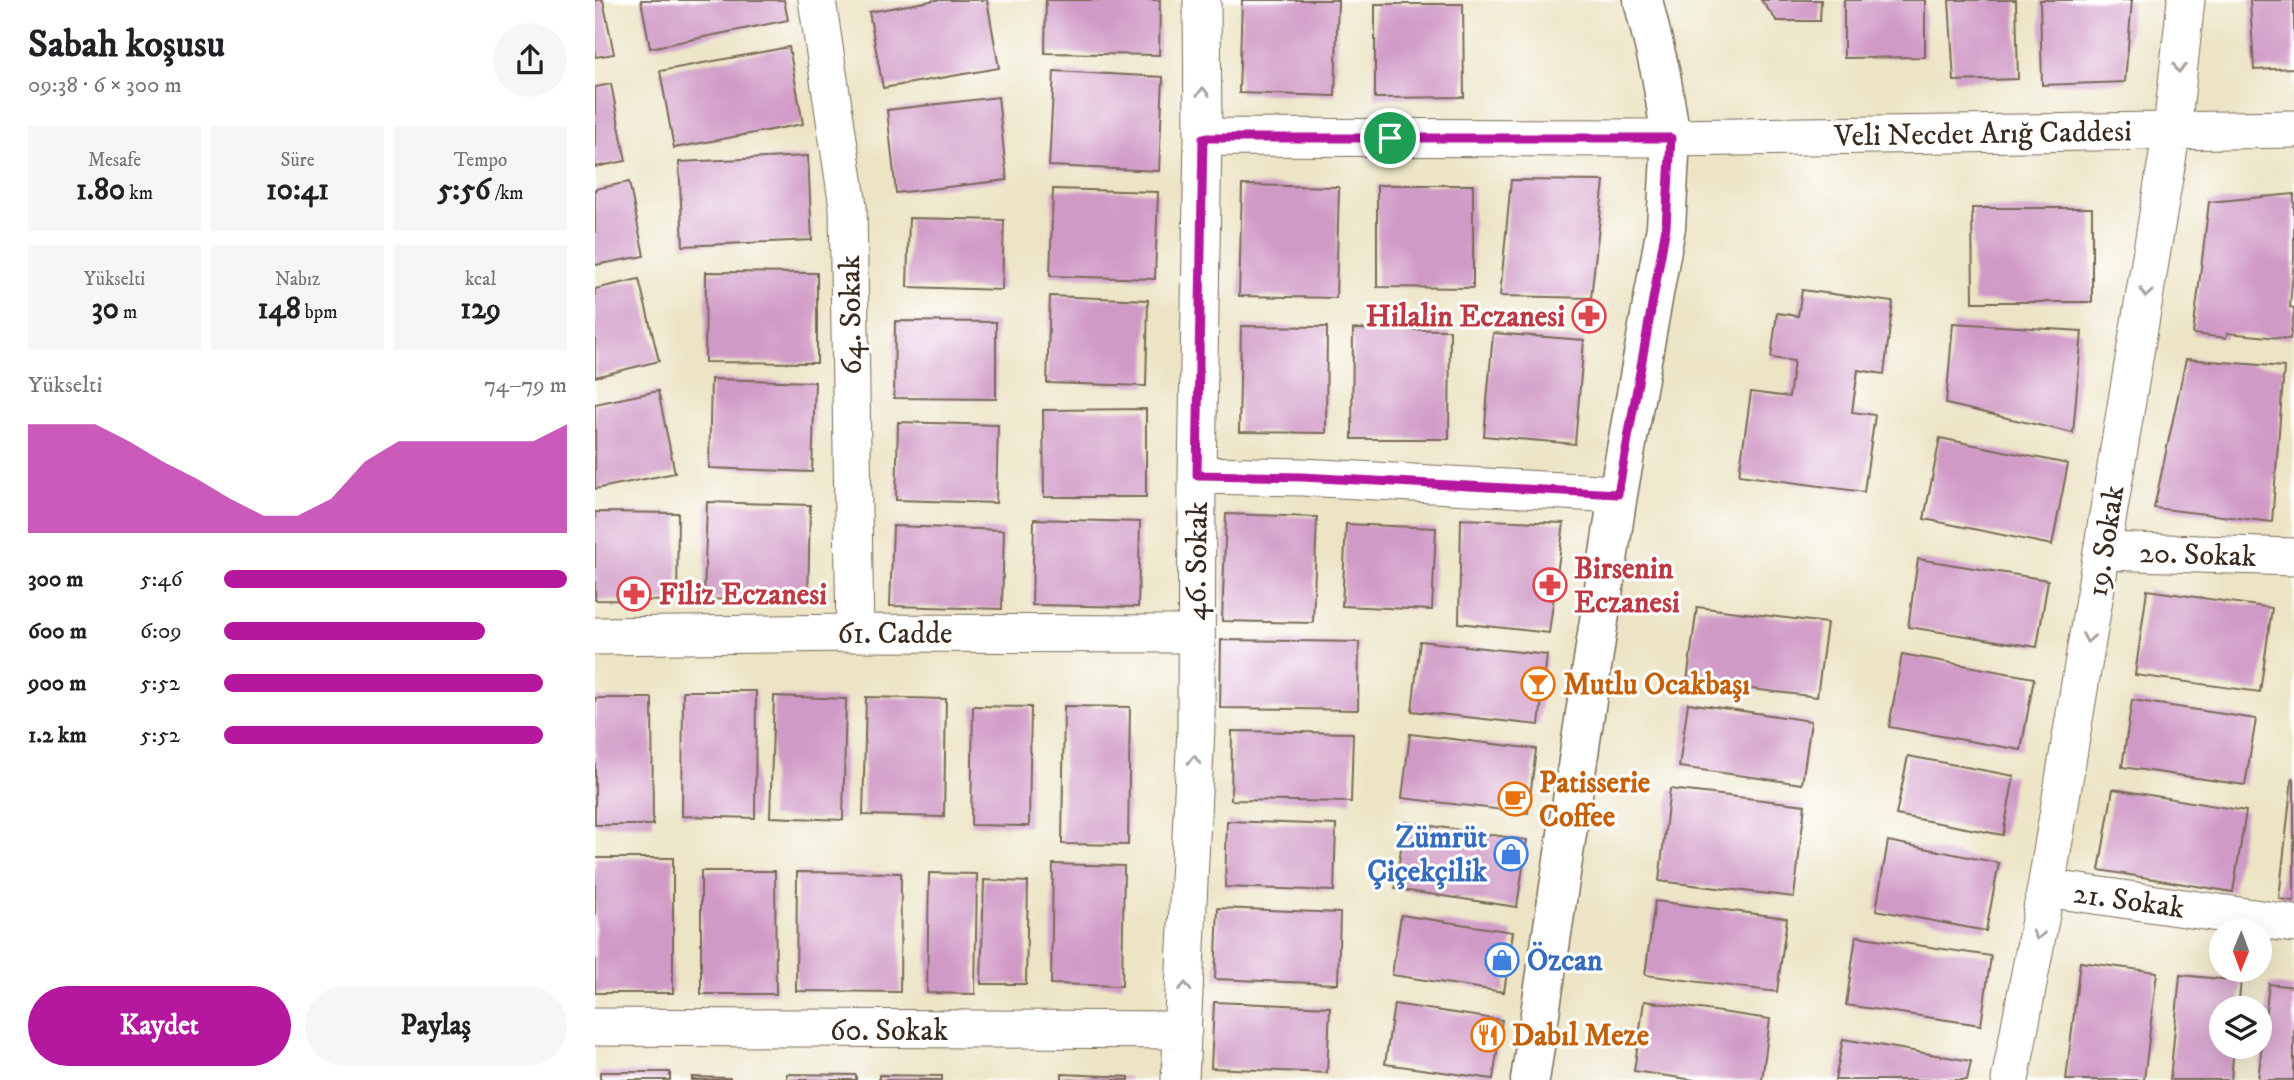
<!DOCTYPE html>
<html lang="tr">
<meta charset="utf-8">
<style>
:root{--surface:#fff;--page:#f6f6f6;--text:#202124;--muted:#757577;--accent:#b5179e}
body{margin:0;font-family:"IM FELL DW Pica",serif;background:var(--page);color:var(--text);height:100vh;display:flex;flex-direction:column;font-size:26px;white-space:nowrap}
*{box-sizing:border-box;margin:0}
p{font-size:23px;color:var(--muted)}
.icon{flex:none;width:38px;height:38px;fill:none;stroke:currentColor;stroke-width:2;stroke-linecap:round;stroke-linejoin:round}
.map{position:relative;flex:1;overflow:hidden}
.side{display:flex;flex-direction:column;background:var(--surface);width:595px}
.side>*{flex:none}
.needle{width:46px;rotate:181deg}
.buttons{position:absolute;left:1614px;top:919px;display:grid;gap:14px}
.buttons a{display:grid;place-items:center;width:63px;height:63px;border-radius:50%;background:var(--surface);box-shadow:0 7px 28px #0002;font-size:35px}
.pin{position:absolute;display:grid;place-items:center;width:60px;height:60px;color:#fff;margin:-30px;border:4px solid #fff;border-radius:50%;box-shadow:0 2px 7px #0007}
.round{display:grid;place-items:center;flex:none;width:74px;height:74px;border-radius:37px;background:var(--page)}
.overview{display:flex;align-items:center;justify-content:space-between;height:119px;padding:0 28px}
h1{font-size:38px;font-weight:700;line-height:52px}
.figures{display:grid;grid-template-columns:repeat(3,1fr);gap:10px;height:119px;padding:7px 28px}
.figures div{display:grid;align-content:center;border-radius:0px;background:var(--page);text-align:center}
.figures b{font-size:30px;font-weight:700}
.figures small{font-size:19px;font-weight:400}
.figures p{font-size:19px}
.chart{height:196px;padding:14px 28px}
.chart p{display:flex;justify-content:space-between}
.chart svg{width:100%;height:126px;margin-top:7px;fill:var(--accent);opacity:.7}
.primary-button{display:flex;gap:14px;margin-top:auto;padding:14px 28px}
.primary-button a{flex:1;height:80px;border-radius:42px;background:var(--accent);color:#fff;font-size:28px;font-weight:700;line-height:80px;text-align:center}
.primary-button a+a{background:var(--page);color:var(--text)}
ul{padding:0 28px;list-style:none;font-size:23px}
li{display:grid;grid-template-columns:112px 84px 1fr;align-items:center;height:52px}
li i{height:18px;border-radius:9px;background:var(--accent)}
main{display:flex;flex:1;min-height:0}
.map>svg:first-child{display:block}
.building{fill:#d09ac6}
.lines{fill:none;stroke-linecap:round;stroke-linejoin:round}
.minor-casing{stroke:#796b58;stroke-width:39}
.secondary-casing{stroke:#796b58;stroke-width:41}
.minor{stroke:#fff;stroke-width:37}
.secondary{stroke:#fff;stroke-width:38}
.oneway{stroke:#a79f9a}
.route-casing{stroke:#fff;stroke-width:14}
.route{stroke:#b5179e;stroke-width:9}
.labels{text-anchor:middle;stroke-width:6;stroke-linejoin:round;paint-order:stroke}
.street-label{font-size:30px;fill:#3b2a1e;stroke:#fff}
.health-label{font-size:30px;font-weight:bold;fill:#be3a42;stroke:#fff;text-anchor:start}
.food-label{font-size:30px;font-weight:bold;fill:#c56008;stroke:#fff;text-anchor:start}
.shop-label{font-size:30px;font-weight:bold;fill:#366cbe;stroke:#fff;text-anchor:end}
</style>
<main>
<section class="side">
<div class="overview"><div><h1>Sabah koşusu</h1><p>09:38 · 6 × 300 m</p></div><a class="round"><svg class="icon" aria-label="share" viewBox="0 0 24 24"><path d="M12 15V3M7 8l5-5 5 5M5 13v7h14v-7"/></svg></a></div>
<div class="figures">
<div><p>Mesafe</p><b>1.80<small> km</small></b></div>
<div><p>Süre</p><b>10:41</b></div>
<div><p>Tempo</p><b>5:56<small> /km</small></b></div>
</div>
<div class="figures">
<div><p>Yükselti</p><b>30<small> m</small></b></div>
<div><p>Nabız</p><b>148<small> bpm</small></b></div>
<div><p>kcal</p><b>129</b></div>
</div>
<div class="chart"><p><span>Yükselti</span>74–79 m</p>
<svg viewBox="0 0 160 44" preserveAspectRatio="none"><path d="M0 44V6L10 6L20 6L30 12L40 19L50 25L60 32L70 38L80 38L90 32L100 19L110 12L120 12L130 12L140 12L150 12L160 6V44z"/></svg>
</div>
<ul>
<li><b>300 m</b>5:46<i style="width:100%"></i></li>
<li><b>600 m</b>6:09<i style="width:76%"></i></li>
<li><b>900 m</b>5:52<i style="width:93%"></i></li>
<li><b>1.2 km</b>5:52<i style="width:93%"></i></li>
</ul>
<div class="primary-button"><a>Kaydet</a><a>Paylaş</a></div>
</section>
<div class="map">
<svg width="1699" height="1080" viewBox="0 0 1699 1080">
<rect width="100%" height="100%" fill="#fff"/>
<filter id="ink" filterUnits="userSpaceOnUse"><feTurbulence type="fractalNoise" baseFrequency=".0143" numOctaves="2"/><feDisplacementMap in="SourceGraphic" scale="14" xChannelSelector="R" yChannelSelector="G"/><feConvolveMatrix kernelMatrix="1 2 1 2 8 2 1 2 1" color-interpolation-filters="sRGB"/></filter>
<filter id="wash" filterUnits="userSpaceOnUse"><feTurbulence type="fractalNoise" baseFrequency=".00686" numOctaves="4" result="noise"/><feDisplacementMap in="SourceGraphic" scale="28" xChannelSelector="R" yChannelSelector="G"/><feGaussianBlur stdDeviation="1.57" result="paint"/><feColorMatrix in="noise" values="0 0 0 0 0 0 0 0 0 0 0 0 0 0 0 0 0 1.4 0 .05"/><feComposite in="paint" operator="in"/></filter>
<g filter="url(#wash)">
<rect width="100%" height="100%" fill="#ece4c5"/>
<g id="blocks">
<!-- building -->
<path class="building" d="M0,0h8l11,54 -19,3z
M46,0h143l4,20 -138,28z
M341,0h51l12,68 -116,20 -14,-76z
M451,0h114l-1,55 -114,-2z
M647,0h96l-3,96 -96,-3z
M1166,0h60l-1,21h-43z
M1249,0h81v57l-81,1z
M1354,0h67l2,79 -64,2z
M1445,0h92l-7,82 -83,3z
M1655,0h44v68l-40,2z
M780,4h88l1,93 -89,1z
M194,47l14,77 -129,24 -14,-77z
M459,71l109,6 -4,94 -110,-5z
M16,84l15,77 -31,6v-80z
M403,97l9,83 -111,13 -9,-83z
M213,156l4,84 -129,6 -4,-84z
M916,180l93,1 -13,117 -91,-2z
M34,182l15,74 -49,9v-76z
M647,185l97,2 -3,111 -97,-2z
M782,185h96v103l-96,-1z
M458,189l105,3 -3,87 -105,-3z
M1699,194v65l-4,48 4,1v4l-4,27 -63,-6 -1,5 -33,-4 16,-132z
M1377,208h120v94h-119z
M314,218l95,2 -2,70 -95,-3z
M111,272l111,1v90l-112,-1z
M44,279l20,82 -64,16v-88z
M1207,290l91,12 -9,72 -26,-4 -6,42 23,3 -11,77 -125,-17 12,-83 38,5 5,-36 -23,-3 6,-45 21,3z
M455,296l98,4 -2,86 -99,-3z
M300,321l101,1v77l-102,-1z
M1358,323l129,8 -9,102 -127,-29z
M646,326l86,1 -1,106 -87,-1z
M758,329l97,1 -1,109h-97z
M898,333l91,7 -9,104 -91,-8z
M1591,359l98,8 -12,155 -118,-14z
M116,379l104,3 -3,90 -103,-4z
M63,391l17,82 -80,16v-85z
M551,409v88h-102l-1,-87z
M303,422l100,3 -2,78 -100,-3z
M1345,438l128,26 -16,81 -128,-26z
M112,502l103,3 -2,97 -104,-3z
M0,512l83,1 -1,88 -82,-1z
M631,514l91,3 -4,106 -91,-2z
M439,519l106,3 -2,85 -106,-2z
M866,519l103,4 -15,110 -90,-10z
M751,524l90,4 -4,82 -90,-4z
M298,526l111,4 -2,79 -112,-3z
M1323,559l130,21 -11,67 -129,-20z
M1552,590l125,18 -12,84 -125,-17z
M1102,607l130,16 -10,74 -130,-16z
M626,640l138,2 -1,68 -138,-2z
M825,641l127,14 -8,70 -127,-14z
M1307,654l132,24 -13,72 -132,-23z
M88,691h73l-1,127 -73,-2z
M179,696l72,3 -3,121 -73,-3z
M271,697l80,2 -2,118 -81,-2z
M0,698h57l1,127h-58z
M1537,700l124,19 -11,66 -123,-18z
M1093,703l123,18 -9,63 -123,-17z
M378,706l58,1 -2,119 -58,-1z
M469,706l66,1 -2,138 -66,-1z
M637,731l121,2 -2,69 -120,-2z
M815,734l126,15 -8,64 -126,-15z
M1313,756l106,20 -11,59 -107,-20z
M1697,779h2v122l-15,-2z
M1075,789l135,16 -11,92 -135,-16z
M1518,789l133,22 -13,81 -134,-22z
M632,821l109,4 -2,66 -109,-4z
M810,822l122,18 -10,67 -122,-18z
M1293,841l111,22 -13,68 -110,-21z
M0,858h78v135h-78z
M458,864l71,2 -2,120 -71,-2z
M106,871h74l1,123h-75z
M202,872l104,1 -1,119 -104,-1z
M334,873l48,1 -2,120 -48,-1z
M389,880l44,2 -2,102h-45z
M1060,901l132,17 -10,74 -132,-17z
M623,908l122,5 -2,71 -123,-5z
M806,915l112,17 -9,60 -112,-17z
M1261,936l135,20 -10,69 -135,-20z
M1485,962l77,10 -13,108h-78z
M1585,975l61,6 -3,27h-17v38h13l-3,34h-61z
M1674,984l25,3v93h-36z
M1049,1001l126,18 -8,61h-68l-60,-9z
M619,1002l116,5 -3,66 -116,-5z
M799,1004l108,16 -9,59 -108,-15z
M1248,1039l128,22 -4,19h-132z
M5,1072h70v8h-70z
M192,1074l69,1v5h-69z
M467,1074l67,3v3h-67z
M284,1075l63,1v4h-63z
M97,1077l38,1v2h-38z"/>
</g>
</g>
<g filter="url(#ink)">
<use href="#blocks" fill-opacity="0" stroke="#796b58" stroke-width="2"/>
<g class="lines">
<defs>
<path id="minor" d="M222,0l31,206 7,427
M608,137l468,1 623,-9
M602,475l105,2 316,17
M1508,551l191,6
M0,636l260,-3 340,1
M1451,888l248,36
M0,1027l588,3
M585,1080l16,-353 1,-252 6,-338 -1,-137
M1415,1080l36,-192 126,-758 14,-130"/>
<path id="secondary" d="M935,1080l88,-586 48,-267 5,-89 -10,-63 -18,-75"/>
</defs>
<!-- minor casing -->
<use href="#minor" class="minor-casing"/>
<!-- secondary casing -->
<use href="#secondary" class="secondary-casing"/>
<!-- minor -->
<use href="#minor" class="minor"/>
<!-- secondary -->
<use href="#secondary" class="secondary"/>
</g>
<!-- one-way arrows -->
<defs><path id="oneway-chevron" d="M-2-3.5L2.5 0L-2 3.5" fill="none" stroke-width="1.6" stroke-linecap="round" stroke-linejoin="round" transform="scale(1.75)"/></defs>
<g class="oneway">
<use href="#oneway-chevron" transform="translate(1584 68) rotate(96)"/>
<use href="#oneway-chevron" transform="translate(608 92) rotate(-90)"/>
<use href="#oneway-chevron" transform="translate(1551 293) rotate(99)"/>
<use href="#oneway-chevron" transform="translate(1493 638) rotate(100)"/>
<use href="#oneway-chevron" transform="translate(599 760) rotate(-88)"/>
<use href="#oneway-chevron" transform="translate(1443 935) rotate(101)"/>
<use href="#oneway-chevron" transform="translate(590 987) rotate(-87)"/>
</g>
</g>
<g class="lines" filter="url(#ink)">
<defs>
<path id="route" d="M608,138h468l-5,89 -48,267 -316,-17 -105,-2z"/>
</defs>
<!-- route casing -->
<use href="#route" class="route-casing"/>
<!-- route -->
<use href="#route" class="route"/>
</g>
<!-- icons -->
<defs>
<symbol id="pharmacy-ring" viewBox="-11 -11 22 22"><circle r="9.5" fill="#fff" stroke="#e0444e" stroke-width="1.5"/><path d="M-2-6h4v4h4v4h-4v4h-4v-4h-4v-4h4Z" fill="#e0444e"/></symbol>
<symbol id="bar-ring" viewBox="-11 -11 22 22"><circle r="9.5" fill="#fff" stroke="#e8710a" stroke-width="1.5"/><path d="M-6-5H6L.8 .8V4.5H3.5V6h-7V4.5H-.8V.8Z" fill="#e8710a"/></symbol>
<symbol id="cafe-ring" viewBox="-11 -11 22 22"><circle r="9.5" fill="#fff" stroke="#e8710a" stroke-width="1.5"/><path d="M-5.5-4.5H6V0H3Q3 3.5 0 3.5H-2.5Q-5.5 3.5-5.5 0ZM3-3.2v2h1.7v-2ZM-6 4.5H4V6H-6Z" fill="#e8710a"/></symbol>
<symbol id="shop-ring" viewBox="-11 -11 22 22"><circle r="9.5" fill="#fff" stroke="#3f7fe0" stroke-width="1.5"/><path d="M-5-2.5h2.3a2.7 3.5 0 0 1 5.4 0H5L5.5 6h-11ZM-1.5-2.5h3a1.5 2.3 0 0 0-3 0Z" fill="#3f7fe0"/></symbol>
<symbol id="restaurant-ring" viewBox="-11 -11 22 22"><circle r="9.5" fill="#fff" stroke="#e8710a" stroke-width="1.5"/><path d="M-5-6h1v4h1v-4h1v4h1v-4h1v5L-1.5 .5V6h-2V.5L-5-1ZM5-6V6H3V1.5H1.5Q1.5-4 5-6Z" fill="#e8710a"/></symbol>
</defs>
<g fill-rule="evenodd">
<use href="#pharmacy-ring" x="975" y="297" width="38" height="38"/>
<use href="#pharmacy-ring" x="936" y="566" width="38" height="38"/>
<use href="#pharmacy-ring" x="20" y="575" width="38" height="38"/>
<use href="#bar-ring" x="924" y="665" width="38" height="38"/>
<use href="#cafe-ring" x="901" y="780" width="38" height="38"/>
<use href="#shop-ring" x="897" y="835" width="38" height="38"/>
<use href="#shop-ring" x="888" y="941" width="38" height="38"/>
<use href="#restaurant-ring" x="874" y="1016" width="38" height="38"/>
</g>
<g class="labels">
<!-- street labels -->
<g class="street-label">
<text transform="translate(1388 133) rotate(-1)" y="10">Veli Necdet Arığ Caddesi</text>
<text transform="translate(255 315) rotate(-91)" y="10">64. Sokak</text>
<text transform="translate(1510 541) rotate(-81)" y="10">19. Sokak</text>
<text transform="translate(1603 554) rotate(2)" y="10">20. Sokak</text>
<text transform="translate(601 561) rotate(-89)" y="10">46. Sokak</text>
<text x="300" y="643">61. Cadde</text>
<text transform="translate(1534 900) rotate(8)" y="10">21. Sokak</text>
<text x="294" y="1040">60. Sokak</text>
</g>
<!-- health labels -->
<g class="health-label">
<text x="970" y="326" text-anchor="end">Hilalin Eczanesi</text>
<text x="979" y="578">Birsenin<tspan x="979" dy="34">Eczanesi</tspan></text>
<text x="64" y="604">Filiz Eczanesi</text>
</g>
<!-- food labels -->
<g class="food-label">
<text x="968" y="694">Mutlu Ocakbaşı</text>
<text x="944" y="792">Patisserie<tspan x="944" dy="34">Coffee</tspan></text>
<text x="917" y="1045">Dabıl Meze</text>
</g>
<!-- shop labels -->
<g class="shop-label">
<text x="892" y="847">Zümrüt<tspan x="892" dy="34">Çiçekçilik</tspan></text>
<text x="932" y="970" text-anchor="start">Özcan</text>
</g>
</g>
</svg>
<div class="buttons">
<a><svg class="needle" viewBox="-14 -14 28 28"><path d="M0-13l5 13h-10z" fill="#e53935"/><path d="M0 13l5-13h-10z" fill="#757577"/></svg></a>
<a><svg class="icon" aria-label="layers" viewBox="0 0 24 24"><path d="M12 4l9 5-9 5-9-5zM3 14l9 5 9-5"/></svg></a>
</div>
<div class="pin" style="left:795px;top:138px;background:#1e9e55"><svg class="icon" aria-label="arrive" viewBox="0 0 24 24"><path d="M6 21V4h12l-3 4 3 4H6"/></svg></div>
</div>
</main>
